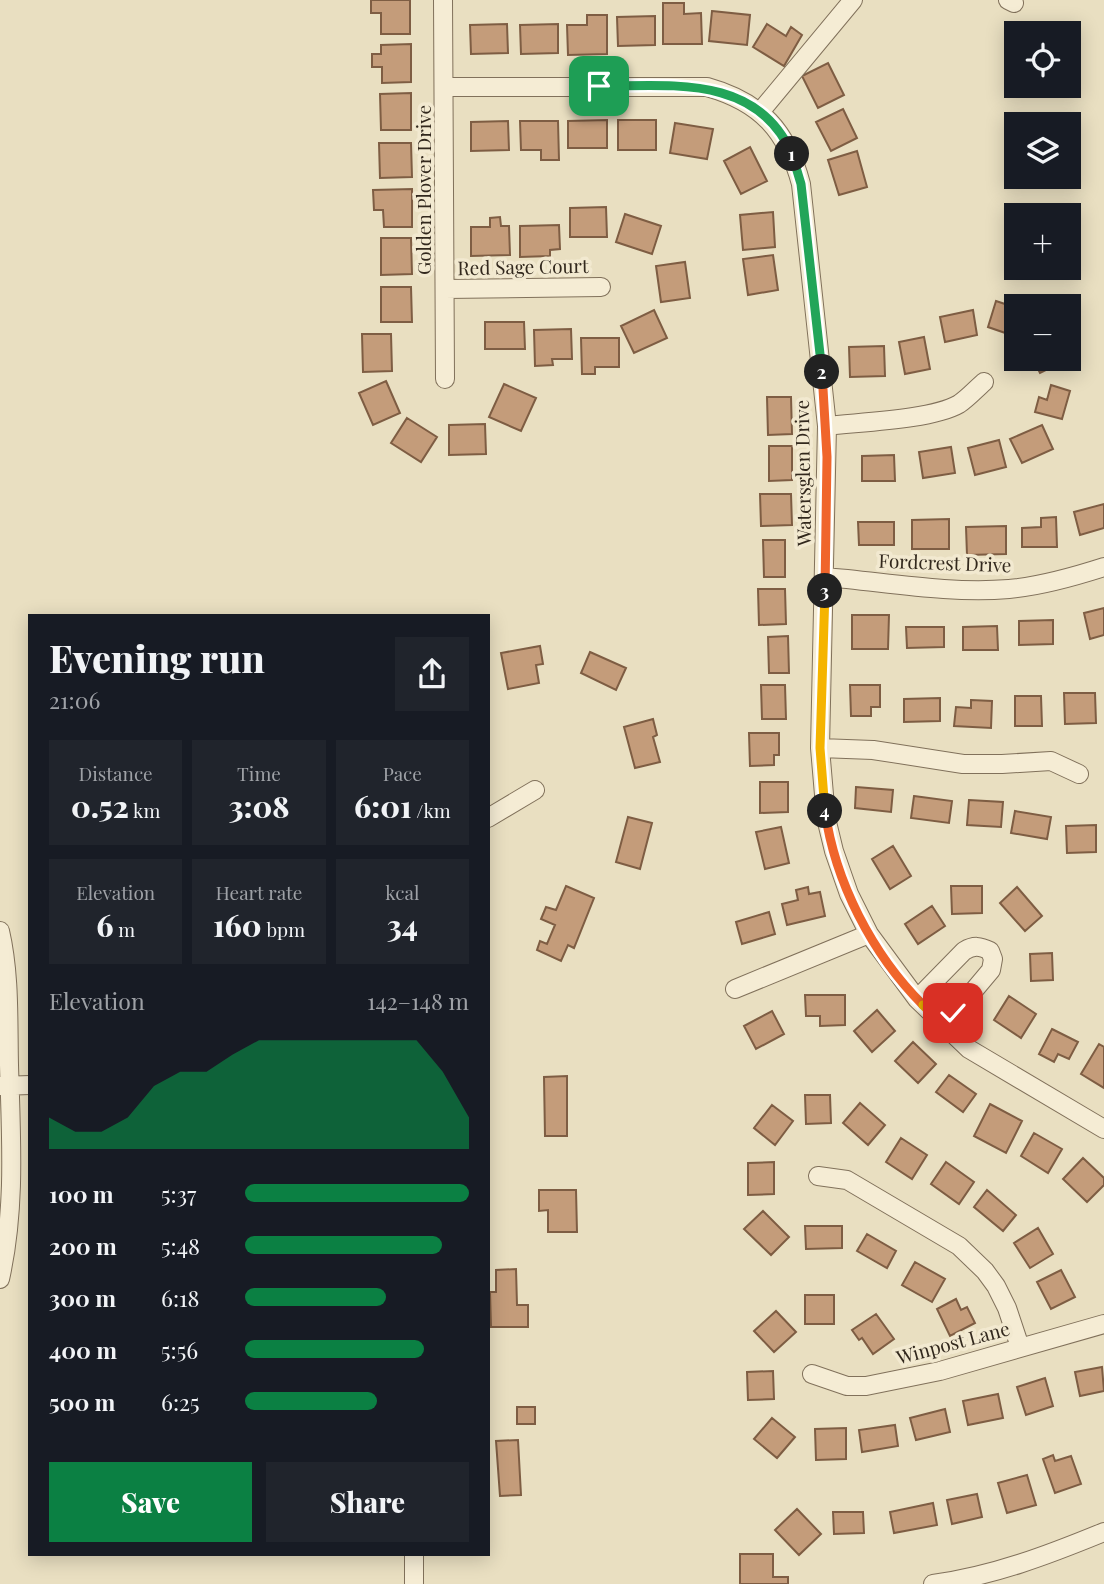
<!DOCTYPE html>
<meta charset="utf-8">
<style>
:root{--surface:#171b24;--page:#20242c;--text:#f1f3f6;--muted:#9ea1a6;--accent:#0b8043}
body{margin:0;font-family:"Playfair Display",serif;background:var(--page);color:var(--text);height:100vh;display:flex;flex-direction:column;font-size:26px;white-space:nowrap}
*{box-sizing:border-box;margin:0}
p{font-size:23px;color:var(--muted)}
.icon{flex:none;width:38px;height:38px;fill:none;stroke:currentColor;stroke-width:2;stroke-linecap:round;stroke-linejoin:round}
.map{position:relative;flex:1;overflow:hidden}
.sheet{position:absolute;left:28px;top:614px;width:462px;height:942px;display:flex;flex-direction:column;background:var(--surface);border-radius:0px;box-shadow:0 4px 18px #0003}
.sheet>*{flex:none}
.tools{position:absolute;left:1004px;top:21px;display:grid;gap:14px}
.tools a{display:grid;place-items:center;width:77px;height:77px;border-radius:0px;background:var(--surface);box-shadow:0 4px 18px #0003;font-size:35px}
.pin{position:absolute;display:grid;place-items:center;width:60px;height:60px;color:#fff;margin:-30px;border-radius:14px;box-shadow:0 4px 10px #0006}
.km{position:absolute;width:35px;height:35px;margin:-18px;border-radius:50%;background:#222;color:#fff;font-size:19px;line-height:35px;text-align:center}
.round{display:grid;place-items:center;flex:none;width:74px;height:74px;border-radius:0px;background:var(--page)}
.summary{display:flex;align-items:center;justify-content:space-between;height:119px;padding:0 21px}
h1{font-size:38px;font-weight:800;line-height:52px}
.metrics{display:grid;grid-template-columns:repeat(3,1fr);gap:10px;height:119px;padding:7px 21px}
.metrics div{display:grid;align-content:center;border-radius:0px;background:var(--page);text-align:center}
.metrics b{font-size:30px;font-weight:800}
.metrics small{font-size:19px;font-weight:400}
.metrics p{font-size:19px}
.chart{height:196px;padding:14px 21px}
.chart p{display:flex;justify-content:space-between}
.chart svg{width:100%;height:126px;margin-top:7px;fill:var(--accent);opacity:.7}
.cta{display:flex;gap:14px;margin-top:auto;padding:14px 21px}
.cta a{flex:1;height:80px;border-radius:0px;background:var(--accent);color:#fff;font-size:28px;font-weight:800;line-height:80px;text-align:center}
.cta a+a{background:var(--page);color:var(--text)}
ul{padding:0 21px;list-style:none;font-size:23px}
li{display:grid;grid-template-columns:112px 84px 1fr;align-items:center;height:52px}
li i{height:18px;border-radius:9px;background:var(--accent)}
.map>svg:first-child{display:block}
.building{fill:#c49c7a;stroke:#7e5d43;stroke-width:2}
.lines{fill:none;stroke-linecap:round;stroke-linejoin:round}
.minor-casing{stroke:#81715b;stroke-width:20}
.minor{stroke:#f5ecd4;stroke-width:18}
.split-1-casing{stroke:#fff;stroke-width:14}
.split-2-casing{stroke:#fff;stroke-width:14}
.split-3-casing{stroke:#fff;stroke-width:14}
.split-4-casing{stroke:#fff;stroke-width:14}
.split-5-casing{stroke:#fff;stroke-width:14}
.split-6-casing{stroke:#fff;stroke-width:14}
.split-1{stroke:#22a559;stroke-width:9}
.split-2{stroke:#22a559;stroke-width:9}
.split-3{stroke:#f0652b;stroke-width:9}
.split-4{stroke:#f5b400;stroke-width:9}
.split-5{stroke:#f0652b;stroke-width:9}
.split-6{stroke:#f5b400;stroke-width:9}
.labels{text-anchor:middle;stroke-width:7;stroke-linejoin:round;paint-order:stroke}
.street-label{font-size:19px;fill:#32281d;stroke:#f2e9d0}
</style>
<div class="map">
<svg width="1104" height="1584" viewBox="0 0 1104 1584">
<rect width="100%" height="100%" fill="#e9dfc1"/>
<!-- building -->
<path class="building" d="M371,0h39v34h-29v-21h-10z
M663,3h21v11l17,-1 1,31h-39z
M712,11l38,4 -3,30 -38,-4z
M587,15h20v39l-39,1 -1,-30h20z
M655,16v29l-37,1 -1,-29z
M507,24l1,29 -37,1 -1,-29z
M558,24v29l-37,1 -1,-29z
M767,24l19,12 5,-9 11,8 -18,31 -31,-19z
M411,44v38l-29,1v-16h-10v-13h9v-9z
M828,63l16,32 -26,13 -16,-32z
M411,93v37h-30l-1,-36z
M843,109l14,29 -26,13 -15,-29z
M607,120v28h-39v-27z
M618,120h38v30h-38z
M508,121l1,29 -38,1v-29z
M520,121h38l1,39h-18v-10h-20z
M675,123l38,6 -6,30 -37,-6z
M379,143h32l1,34 -32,1z
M750,147l17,34 -26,13 -17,-33z
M857,151l10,36 -28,8 -11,-35z
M412,189v38h-28l-1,-17h-9l-1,-20z
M606,207l1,30h-37v-29z
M773,212l2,35 -32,3 -3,-35z
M625,214l36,12 -9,28 -36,-12z
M500,217l1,9h8l1,29 -39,1v-29h19v-9z
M559,225l1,24 -10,1v6l-30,1v-31z
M381,238h30l1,36 -31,1z
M773,255l5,35 -30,5 -5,-36z
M685,262l5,36 -29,4 -5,-36z
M381,287h30l1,35h-31z
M996,301l21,7v29l-29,-10z
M654,310l13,28 -33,15 -13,-27z
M973,310l4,25 -32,7 -5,-25z
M485,322h39l1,27h-40z
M571,329l1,30h-20l1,6 -18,1 -1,-36z
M362,334h29l1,37 -29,1z
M924,337l6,32 -25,5 -6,-32z
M581,338h38v29h-24v7h-13z
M884,346l1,30 -35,1 -1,-30z
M1033,359h27l2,3 -22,11z
M386,381l14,32 -27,12 -14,-32z
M504,384l32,14 -15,33 -32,-14z
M1051,385l19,6 -8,28 -27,-7 4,-15 8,3z
M767,397h24l1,37 -24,1z
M407,418l30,19 -16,25 -30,-19z
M485,424l1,30 -37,1v-30z
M1042,425l11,24 -31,14 -12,-24z
M999,440l7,27 -31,8 -7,-27z
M769,446h23v34l-23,1z
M951,447l4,26 -32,5 -4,-26z
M894,455l1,26h-33v-25z
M760,494h31l1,31 -31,1z
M1104,504v24l-24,7 -6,-23z
M1056,517l1,30h-35v-19l19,-1v-9z
M949,519v30h-37v-29z
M858,522h36v23h-35z
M1006,526v28l-39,1 -1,-28z
M763,540h22v37h-21z
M758,589h27l1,35 -27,1z
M1104,608v27l-14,4 -6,-26z
M852,615h37l-1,34h-36z
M1053,620v24l-34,1v-24z
M997,626l1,24h-35v-23z
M906,627h38v20l-37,1z
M788,636l1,37h-20l-1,-36z
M540,646l3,18 -7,1 3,18 -31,6 -7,-36z
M590,652l36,16 -10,22 -35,-17z
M761,685h24l1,34h-24z
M850,685h30v22h-9v9h-20z
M1064,693h31l1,30 -31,1z
M1015,696h26l1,30h-27z
M940,698v23l-36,1v-23z
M971,700l21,1 -1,27 -37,-2 2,-19 15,1z
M653,719l4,16 -4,2 7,25 -25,6 -11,-41z
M749,733h30v22h-5v10l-24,1z
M760,782h28v30l-28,1z
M856,787l37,3 -2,22 -36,-4z
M914,796l38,5 -3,22 -38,-5z
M969,800l34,2 -2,25 -34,-2z
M1015,811l36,6 -4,22 -36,-6z
M628,817l24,6 -12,46 -24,-7z
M1096,825v27l-29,1 -1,-27z
M781,827l8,36 -24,6 -9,-37z
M893,846l18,30 -21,13 -18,-30z
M566,886l28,12 -20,50 -6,-3 -7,16 -24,-11 3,-9 7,3 8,-19 -14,-6 5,-12 10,3z
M951,886h31v27l-30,1z
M808,887l1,7 11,-2 5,24 -38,9 -5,-21 16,-4 -2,-10z
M1017,887l25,29 -17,15 -25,-28z
M932,906l13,20 -27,18 -13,-20z
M769,912l6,22 -33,10 -6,-22z
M1052,953l1,27 -22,1 -1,-27z
M805,995h40v30l-25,1v-10h-14z
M1009,996l27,18 -15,24 -27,-18z
M877,1010l18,21 -23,21 -18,-21z
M772,1011l12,23 -28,15 -12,-23z
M1052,1029l26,13 -9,17 -11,-5 -4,8 -15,-8z
M913,1042l23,22 -18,19 -23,-22z
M1099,1044l5,3v41l-23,-14z
M949,1075l27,19 -13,18 -27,-20z
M567,1076v60h-22l-1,-59z
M805,1095h25l1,28 -25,1z
M860,1103l25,22 -17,20 -25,-22z
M990,1104l32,17 -16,32 -32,-17z
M772,1105l21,16 -18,24 -21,-17z
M1034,1133l28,16 -14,24 -27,-17z
M901,1138l26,17 -15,24 -26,-17z
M1083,1158l21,20v7l-17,17 -24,-23z
M774,1162v32l-26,1v-32z
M946,1162l28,20 -15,22 -28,-20z
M539,1190h37l1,42h-29v-22l-9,1z
M987,1190l29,25 -13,16 -29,-24z
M763,1211l26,26 -18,18 -27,-26z
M805,1226h37v22l-36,1z
M1038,1228l15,26 -23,14 -16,-25z
M867,1234l29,17 -9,17 -30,-17z
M915,1262l30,17 -13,23 -30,-17z
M516,1269l1,36h11v22h-37l-1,-35h6v-22z
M1061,1270l14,27 -24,12 -14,-27z
M805,1295h29v29h-29z
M956,1299l5,11 6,-3 8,16 -25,13 -13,-27z
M776,1311l20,21 -22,20 -20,-21z
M876,1314l18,25 -21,15 -11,-16 -3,2 -7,-10z
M1102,1367l2,24 -24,5 -5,-24z
M773,1371l1,28 -26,1 -1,-28z
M1045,1378l8,28 -27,9 -9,-28z
M998,1394l5,24 -35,7 -5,-24z
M517,1407h18v17h-18z
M945,1409l5,23 -34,8 -6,-22z
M772,1418l23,19 -18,21 -23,-19z
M895,1425l3,21 -36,6 -3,-22z
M846,1428v31l-30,1 -1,-31z
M518,1440l3,55 -21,1 -4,-55z
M1053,1455l2,6 16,-5 10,28 -26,9 -12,-34z
M1027,1475l9,30 -29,8 -9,-30z
M977,1494l5,23 -30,7 -5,-24z
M933,1503l4,22 -43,8 -4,-21z
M797,1509l24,25 -22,21 -24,-25z
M833,1512h30l1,21 -30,1z
M740,1554h33v23h15v7h-48z"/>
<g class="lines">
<defs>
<path id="minor" d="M443,0l2,379
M1008,0l6,3
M444,87h263c54,15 80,44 94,97l26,242 -7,322 6,70 8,33 15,43 20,40 48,65 52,50 135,80
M760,112l93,-112
M445,289l156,-2
M827,426c33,-4 104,-6 132,-22 9,-6 17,-15 25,-22
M825,577c61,5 123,17 184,12 33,-3 64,-12 95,-22
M820,748l53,2 90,14h39l49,-3 28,13
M488,818l47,-28
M0,931c10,43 8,89 9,134 2,72 7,143 -9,214
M735,989l134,-55
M917,999l47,-48c10,-6 16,-5 26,0l3,8 -2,11 -47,56
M0,1086l30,-1
M818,1176l29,4 112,66 26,25 11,15 11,22 13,39
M812,1374l35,12h19l74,-15 164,-47
M414,1584v-30
M933,1584c60,-8 115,-29 171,-52"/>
</defs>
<!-- minor casing -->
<use href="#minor" class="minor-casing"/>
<!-- minor -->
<use href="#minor" class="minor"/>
</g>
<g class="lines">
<defs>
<path id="split-1" d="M599,86c72,0 158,-12 193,68"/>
<path id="split-2" d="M792,154l9,30 21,188"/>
<path id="split-3" d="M822,372l5,85 -2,134"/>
<path id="split-4" d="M825,591l-5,157 5,63"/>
<path id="split-5" d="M825,811c10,71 47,143 98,194"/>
<path id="split-6" d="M923,1005l21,21 9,-13"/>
</defs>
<!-- split-1 casing -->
<use href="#split-1" class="split-1-casing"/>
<!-- split-2 casing -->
<use href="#split-2" class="split-2-casing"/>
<!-- split-3 casing -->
<use href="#split-3" class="split-3-casing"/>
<!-- split-4 casing -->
<use href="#split-4" class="split-4-casing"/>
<!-- split-5 casing -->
<use href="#split-5" class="split-5-casing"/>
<!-- split-6 casing -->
<use href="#split-6" class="split-6-casing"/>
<!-- split-1 -->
<use href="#split-1" class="split-1"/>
<!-- split-2 -->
<use href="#split-2" class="split-2"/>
<!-- split-3 -->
<use href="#split-3" class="split-3"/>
<!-- split-4 -->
<use href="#split-4" class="split-4"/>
<!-- split-5 -->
<use href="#split-5" class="split-5"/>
<!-- split-6 -->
<use href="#split-6" class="split-6"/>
</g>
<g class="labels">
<!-- street labels -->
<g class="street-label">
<text transform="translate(424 190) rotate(-90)" y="7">Golden Plover Drive</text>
<text transform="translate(523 267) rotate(-1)" y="7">Red Sage Court</text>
<text transform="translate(803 473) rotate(-91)" y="7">Watersglen Drive</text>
<text transform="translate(945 563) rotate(2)" y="7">Fordcrest Drive</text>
<text transform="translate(953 1343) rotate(-15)" y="7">Winpost Lane</text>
</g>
</g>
</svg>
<div class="tools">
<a><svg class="icon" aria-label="locate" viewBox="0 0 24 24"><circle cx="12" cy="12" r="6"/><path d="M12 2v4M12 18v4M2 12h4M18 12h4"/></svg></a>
<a><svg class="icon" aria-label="layers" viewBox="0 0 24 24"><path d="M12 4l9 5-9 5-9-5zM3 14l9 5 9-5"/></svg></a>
<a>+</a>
<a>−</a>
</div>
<div class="pin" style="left:599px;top:86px;background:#1e9e55"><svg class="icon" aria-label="arrive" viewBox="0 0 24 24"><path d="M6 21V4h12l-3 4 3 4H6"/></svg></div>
<div class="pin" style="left:953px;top:1013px;background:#d93025"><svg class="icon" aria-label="check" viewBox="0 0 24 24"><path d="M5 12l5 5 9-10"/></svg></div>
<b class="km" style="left:792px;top:154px">1</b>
<b class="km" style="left:822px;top:372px">2</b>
<b class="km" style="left:825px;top:591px">3</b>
<b class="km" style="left:825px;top:811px">4</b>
<section class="sheet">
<div class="summary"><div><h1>Evening run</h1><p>21:06</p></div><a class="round"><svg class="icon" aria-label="share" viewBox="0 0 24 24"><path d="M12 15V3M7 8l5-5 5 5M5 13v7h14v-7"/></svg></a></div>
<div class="metrics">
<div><p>Distance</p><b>0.52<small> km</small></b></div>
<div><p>Time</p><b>3:08</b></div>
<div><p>Pace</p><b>6:01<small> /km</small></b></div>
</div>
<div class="metrics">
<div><p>Elevation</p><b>6<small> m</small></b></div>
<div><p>Heart rate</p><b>160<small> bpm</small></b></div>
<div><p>kcal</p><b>34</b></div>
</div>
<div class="chart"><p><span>Elevation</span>142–148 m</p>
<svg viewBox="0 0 160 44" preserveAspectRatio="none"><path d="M0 44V33L10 38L20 38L30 33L40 22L50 17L60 17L70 11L80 6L90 6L100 6L110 6L120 6L130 6L140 6L150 17L160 33V44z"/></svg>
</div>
<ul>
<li><b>100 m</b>5:37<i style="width:100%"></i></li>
<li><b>200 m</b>5:48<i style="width:88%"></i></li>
<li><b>300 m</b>6:18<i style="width:63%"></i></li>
<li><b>400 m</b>5:56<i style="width:80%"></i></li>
<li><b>500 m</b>6:25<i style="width:59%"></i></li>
</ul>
<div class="cta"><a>Save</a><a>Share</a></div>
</section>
</div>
